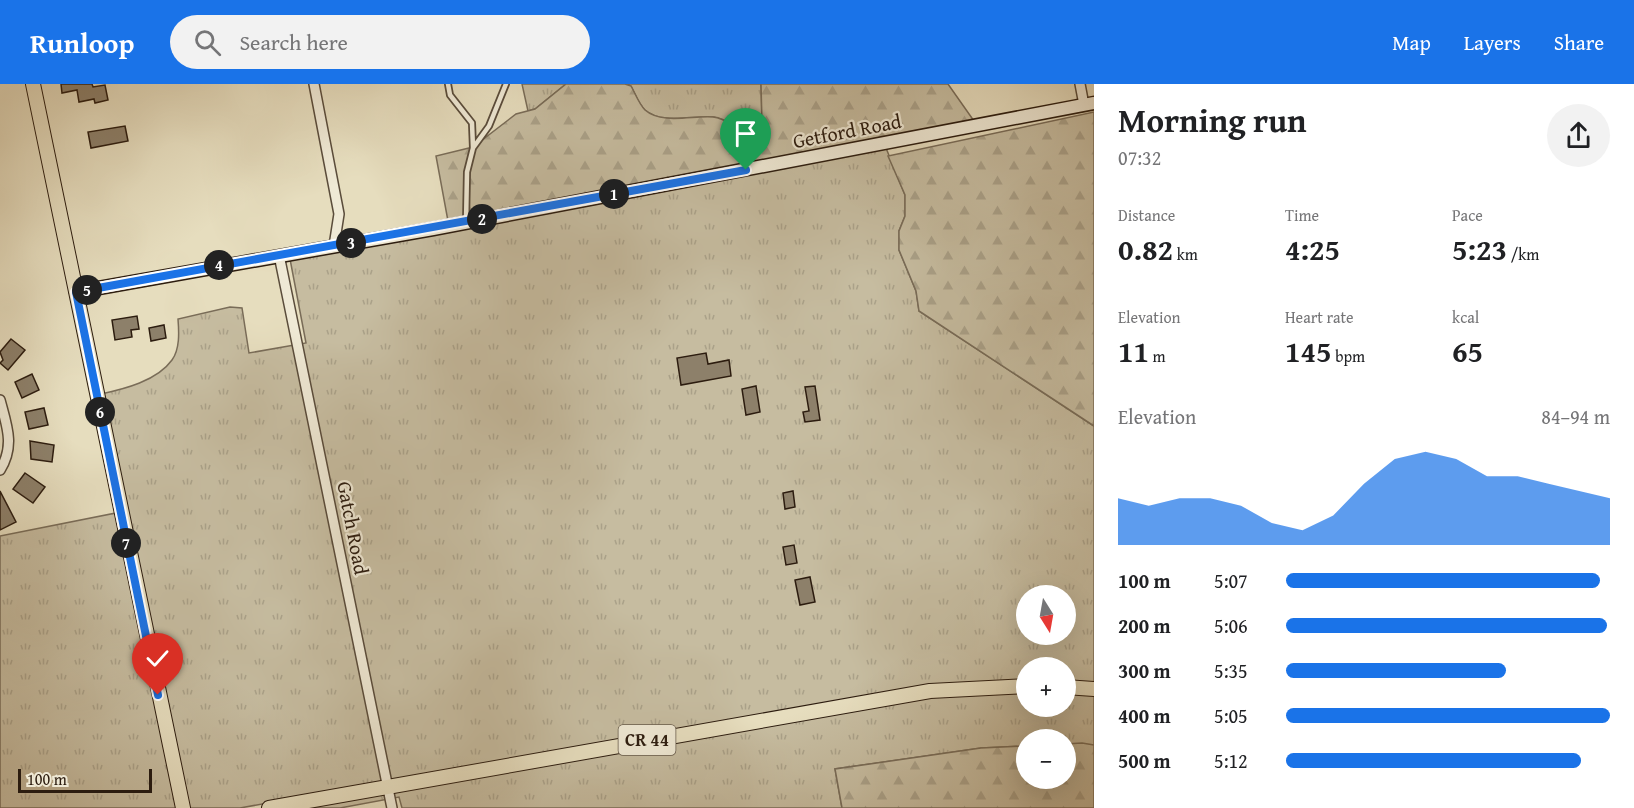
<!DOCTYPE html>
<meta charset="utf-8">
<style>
:root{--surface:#fff;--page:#f2f2f2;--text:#202124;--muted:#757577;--accent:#1a73e8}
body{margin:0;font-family:"Gentium Book Plus",serif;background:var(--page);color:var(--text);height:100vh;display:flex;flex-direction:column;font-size:22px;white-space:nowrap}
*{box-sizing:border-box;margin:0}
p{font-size:20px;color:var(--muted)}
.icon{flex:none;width:33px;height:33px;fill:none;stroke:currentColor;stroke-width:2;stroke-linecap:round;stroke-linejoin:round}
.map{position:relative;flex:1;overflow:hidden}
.details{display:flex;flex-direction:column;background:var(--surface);width:540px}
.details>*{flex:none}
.needle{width:39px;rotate:169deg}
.controls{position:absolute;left:1016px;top:501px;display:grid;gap:12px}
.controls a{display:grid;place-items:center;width:60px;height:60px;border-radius:50%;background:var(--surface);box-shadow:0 6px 24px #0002;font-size:30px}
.scale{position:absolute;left:18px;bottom:15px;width:134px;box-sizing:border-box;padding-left:6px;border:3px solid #2c1c0f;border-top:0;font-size:16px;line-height:21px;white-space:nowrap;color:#2c1c0f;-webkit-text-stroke:4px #efe9d5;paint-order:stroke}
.pin{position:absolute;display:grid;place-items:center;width:51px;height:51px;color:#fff;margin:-62px -26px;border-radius:50% 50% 50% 0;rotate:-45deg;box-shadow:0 0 6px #0007}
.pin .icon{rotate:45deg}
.km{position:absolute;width:30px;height:30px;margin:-15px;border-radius:50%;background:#222;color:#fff;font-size:16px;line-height:30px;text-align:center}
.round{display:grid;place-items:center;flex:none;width:63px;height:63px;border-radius:32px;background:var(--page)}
.head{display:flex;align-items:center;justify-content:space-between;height:102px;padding:0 24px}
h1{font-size:33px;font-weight:700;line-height:45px}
.figures{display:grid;grid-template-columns:repeat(3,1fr);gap:9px;height:102px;padding:6px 24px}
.figures div{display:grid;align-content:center}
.figures b{font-size:30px;font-weight:700}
.figures small{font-size:16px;font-weight:400}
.figures p{font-size:16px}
.chart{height:168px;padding:12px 24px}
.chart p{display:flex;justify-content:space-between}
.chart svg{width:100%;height:108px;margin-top:6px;fill:var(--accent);opacity:.7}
ul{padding:0 24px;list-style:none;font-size:20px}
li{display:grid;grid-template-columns:96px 72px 1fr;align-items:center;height:45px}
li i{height:15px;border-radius:8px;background:var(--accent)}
header{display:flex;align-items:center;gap:36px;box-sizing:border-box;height:84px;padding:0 30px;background:var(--accent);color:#fff}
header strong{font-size:28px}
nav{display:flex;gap:33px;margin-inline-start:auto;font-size:21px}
.search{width:420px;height:54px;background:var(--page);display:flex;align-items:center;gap:15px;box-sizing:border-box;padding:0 21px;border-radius:33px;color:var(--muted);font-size:22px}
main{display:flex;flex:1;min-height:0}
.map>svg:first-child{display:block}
.grass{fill:url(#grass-tufts);stroke:#796c58;stroke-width:1.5;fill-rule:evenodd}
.forest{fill:url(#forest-firs);stroke:#796c58;stroke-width:1.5}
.building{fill:#8d806a;stroke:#2c1c0f;stroke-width:1.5}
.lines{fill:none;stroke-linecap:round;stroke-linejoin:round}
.lane-casing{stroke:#5a4c3b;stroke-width:8}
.street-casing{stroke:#5a4c3b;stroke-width:12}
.secondary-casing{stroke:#2c1c0f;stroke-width:15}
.primary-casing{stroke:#2c1c0f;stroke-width:16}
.lane{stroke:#efe9d5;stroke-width:4.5}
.street{stroke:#efe9d5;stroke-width:9}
.secondary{stroke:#efe9d5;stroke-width:12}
.primary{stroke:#e6ddbe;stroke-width:14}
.route-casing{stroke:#fff;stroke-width:12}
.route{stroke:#1a73e8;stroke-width:8}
.labels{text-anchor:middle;stroke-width:4.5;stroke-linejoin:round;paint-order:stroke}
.shield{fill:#efe9d5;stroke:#665a4a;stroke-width:1.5}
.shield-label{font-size:18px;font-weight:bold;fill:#2c1c0f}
.street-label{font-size:20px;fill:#2c1c0f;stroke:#efe9d5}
</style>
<header>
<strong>Runloop</strong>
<div class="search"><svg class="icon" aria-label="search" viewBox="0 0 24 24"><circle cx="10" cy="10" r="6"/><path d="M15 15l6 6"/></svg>Search here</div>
<nav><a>Map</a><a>Layers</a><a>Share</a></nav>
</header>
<main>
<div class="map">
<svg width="1094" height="724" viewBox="0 0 1094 724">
<defs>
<pattern id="grass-tufts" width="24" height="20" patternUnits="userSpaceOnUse" patternTransform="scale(1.5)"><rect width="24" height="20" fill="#c6bca0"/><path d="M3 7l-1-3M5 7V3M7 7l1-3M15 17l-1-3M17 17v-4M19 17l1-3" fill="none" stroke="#aaa189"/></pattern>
<pattern id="forest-firs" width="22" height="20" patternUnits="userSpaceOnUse" patternTransform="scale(1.5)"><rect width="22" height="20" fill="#c6bca0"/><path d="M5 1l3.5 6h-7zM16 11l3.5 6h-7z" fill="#aaa189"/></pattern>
</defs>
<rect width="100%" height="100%" fill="#e6ddbe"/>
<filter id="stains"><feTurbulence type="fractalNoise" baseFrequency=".00333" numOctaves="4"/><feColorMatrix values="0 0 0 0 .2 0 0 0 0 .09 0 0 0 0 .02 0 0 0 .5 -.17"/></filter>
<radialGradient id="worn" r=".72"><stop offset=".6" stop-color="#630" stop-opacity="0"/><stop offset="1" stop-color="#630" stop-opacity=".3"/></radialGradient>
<!-- grass -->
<path class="grass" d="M522,0h44l-31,25 -7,2z
M625,0h136l1,39 -6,11c-19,-3 -27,-15 -42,-17 -20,-2 -52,8 -69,-7 -6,-5 -10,-17 -14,-24z
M886,64l19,47v21l-6,15v19l17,41 3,20 175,115v258l-29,-2v-14h-39v13l-234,28 -552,99h-52l-87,-414c23,-5 56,-13 71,-34 8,-11 7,-28 6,-41l52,-12 12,1 7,45 57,-10 -16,-84zM1026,512h39v38h-39z
M116,429l62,295h-178v-272z
M1026,608v14h39v-14l29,2v51l-29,-1v-4h-39v6l-45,2 -146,21 7,39h-440l-3,-11 -59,11h-42l633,-112z"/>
<!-- forest -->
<path class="forest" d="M566,0h59l6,2c4,7 8,18 14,24 17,15 49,5 68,7 16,2 25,14 43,17l6,-11 -1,-39h187l26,37 -526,100 -12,-65 37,-9 43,-33 19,-5z
M1094,28v314l-175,-115 -3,-20 -17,-41v-19l6,-15v-21l-17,-39z
M1082,659l12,2v63h-252l-7,-39 146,-21 45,-2v32h39v-34z"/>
<!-- building -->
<path class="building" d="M61,0h31l1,3 12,-2 3,15 -13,3 -1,-4 -15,3 -2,-12 -15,3z
M125,42l3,15 -37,7 -3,-16z
M137,232l2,13 -8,1 1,7 -17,3 -3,-20z
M164,241l2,13 -15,3 -2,-13z
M11,255l14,11 -17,20 -8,-7 3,-3 -3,-8z
M706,269l2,11 21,-4 2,16 -50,9 -4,-27z
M32,290l7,16 -17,8 -7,-16z
M756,302l4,26 -14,3 -4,-26z
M815,302l5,34 -15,2 -2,-10 6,-1 -4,-24z
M44,324l4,17 -19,4 -4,-17z
M30,357l24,4 -2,17 -21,-3z
M25,389l20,14 -12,16 -20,-14z
M0,407l16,31 -16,8z
M793,407l2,16 -10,2 -2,-16z
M794,461l3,18 -11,2 -3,-18z
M810,493l5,25 -15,3 -5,-25z"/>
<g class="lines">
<defs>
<path id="lane" d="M448,0l2,11 22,28 1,25 -6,24 -1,51
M473,64l16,-22 17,-42"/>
<path id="street" d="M314,0l25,130 -5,32
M1080,0l4,21
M279,171l113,553
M0,316c7,26 15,46 0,70"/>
<path id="secondary" d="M76,208l357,-63 661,-126"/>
<path id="primary" d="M33,0l150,724
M1065,603l29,2
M269,724l661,-117 96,-5"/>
</defs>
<!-- lane casing -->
<use href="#lane" class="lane-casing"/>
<!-- street casing -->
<use href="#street" class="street-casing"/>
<!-- secondary casing -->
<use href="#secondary" class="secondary-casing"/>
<!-- primary casing -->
<use href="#primary" class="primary-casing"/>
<!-- lane -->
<use href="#lane" class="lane"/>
<!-- street -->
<use href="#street" class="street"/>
<!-- secondary -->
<use href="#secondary" class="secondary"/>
<!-- primary -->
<use href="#primary" class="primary"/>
</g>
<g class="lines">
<defs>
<path id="route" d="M158,611l-82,-403 670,-122"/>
</defs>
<!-- route casing -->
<use href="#route" class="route-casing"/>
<!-- route -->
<use href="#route" class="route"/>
</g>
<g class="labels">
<!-- shield labels -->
<rect class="shield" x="618.5" y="641" width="57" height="30" rx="4.5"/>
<g class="shield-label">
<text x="647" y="662">CR 44</text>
</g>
<!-- street labels -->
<g class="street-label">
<text transform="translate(847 47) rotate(-11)" y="7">Getford Road</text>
<text transform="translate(353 444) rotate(79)" y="7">Gatch Road</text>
</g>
</g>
<rect width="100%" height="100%" filter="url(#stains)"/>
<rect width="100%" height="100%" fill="url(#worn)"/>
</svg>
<div class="controls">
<a><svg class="needle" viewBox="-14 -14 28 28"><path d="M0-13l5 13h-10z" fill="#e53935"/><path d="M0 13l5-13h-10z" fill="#757577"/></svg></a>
<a>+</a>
<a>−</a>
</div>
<div class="scale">100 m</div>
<div class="pin" style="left:746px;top:86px;background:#1e9e55"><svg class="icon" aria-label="arrive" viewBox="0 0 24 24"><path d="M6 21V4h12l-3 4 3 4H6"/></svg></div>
<div class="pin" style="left:158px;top:611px;background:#d93025"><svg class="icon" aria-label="check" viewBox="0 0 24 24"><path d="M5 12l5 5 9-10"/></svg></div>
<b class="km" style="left:614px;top:110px">1</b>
<b class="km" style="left:482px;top:135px">2</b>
<b class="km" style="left:351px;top:159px">3</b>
<b class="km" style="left:219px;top:181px">4</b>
<b class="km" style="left:87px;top:206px">5</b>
<b class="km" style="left:100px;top:328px">6</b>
<b class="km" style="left:126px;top:459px">7</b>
</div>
<section class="details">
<div class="head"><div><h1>Morning run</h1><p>07:32</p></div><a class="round"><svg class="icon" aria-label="share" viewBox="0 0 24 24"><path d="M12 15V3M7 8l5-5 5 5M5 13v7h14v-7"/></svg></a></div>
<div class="figures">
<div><p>Distance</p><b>0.82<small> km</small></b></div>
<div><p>Time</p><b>4:25</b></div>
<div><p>Pace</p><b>5:23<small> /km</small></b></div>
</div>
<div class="figures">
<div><p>Elevation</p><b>11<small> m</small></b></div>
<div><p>Heart rate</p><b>145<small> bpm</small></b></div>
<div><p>kcal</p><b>65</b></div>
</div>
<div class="chart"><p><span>Elevation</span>84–94 m</p>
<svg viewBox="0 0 160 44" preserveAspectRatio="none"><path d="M0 44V25L10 28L20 25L30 25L40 28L50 35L60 38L70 32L80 19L90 9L100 6L110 9L120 16L130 16L140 19L150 22L160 25V44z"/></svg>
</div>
<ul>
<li><b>100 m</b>5:07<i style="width:97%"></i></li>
<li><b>200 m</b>5:06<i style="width:99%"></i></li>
<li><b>300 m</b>5:35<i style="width:68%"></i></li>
<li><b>400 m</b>5:05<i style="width:100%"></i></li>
<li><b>500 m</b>5:12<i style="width:91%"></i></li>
</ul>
</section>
</main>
